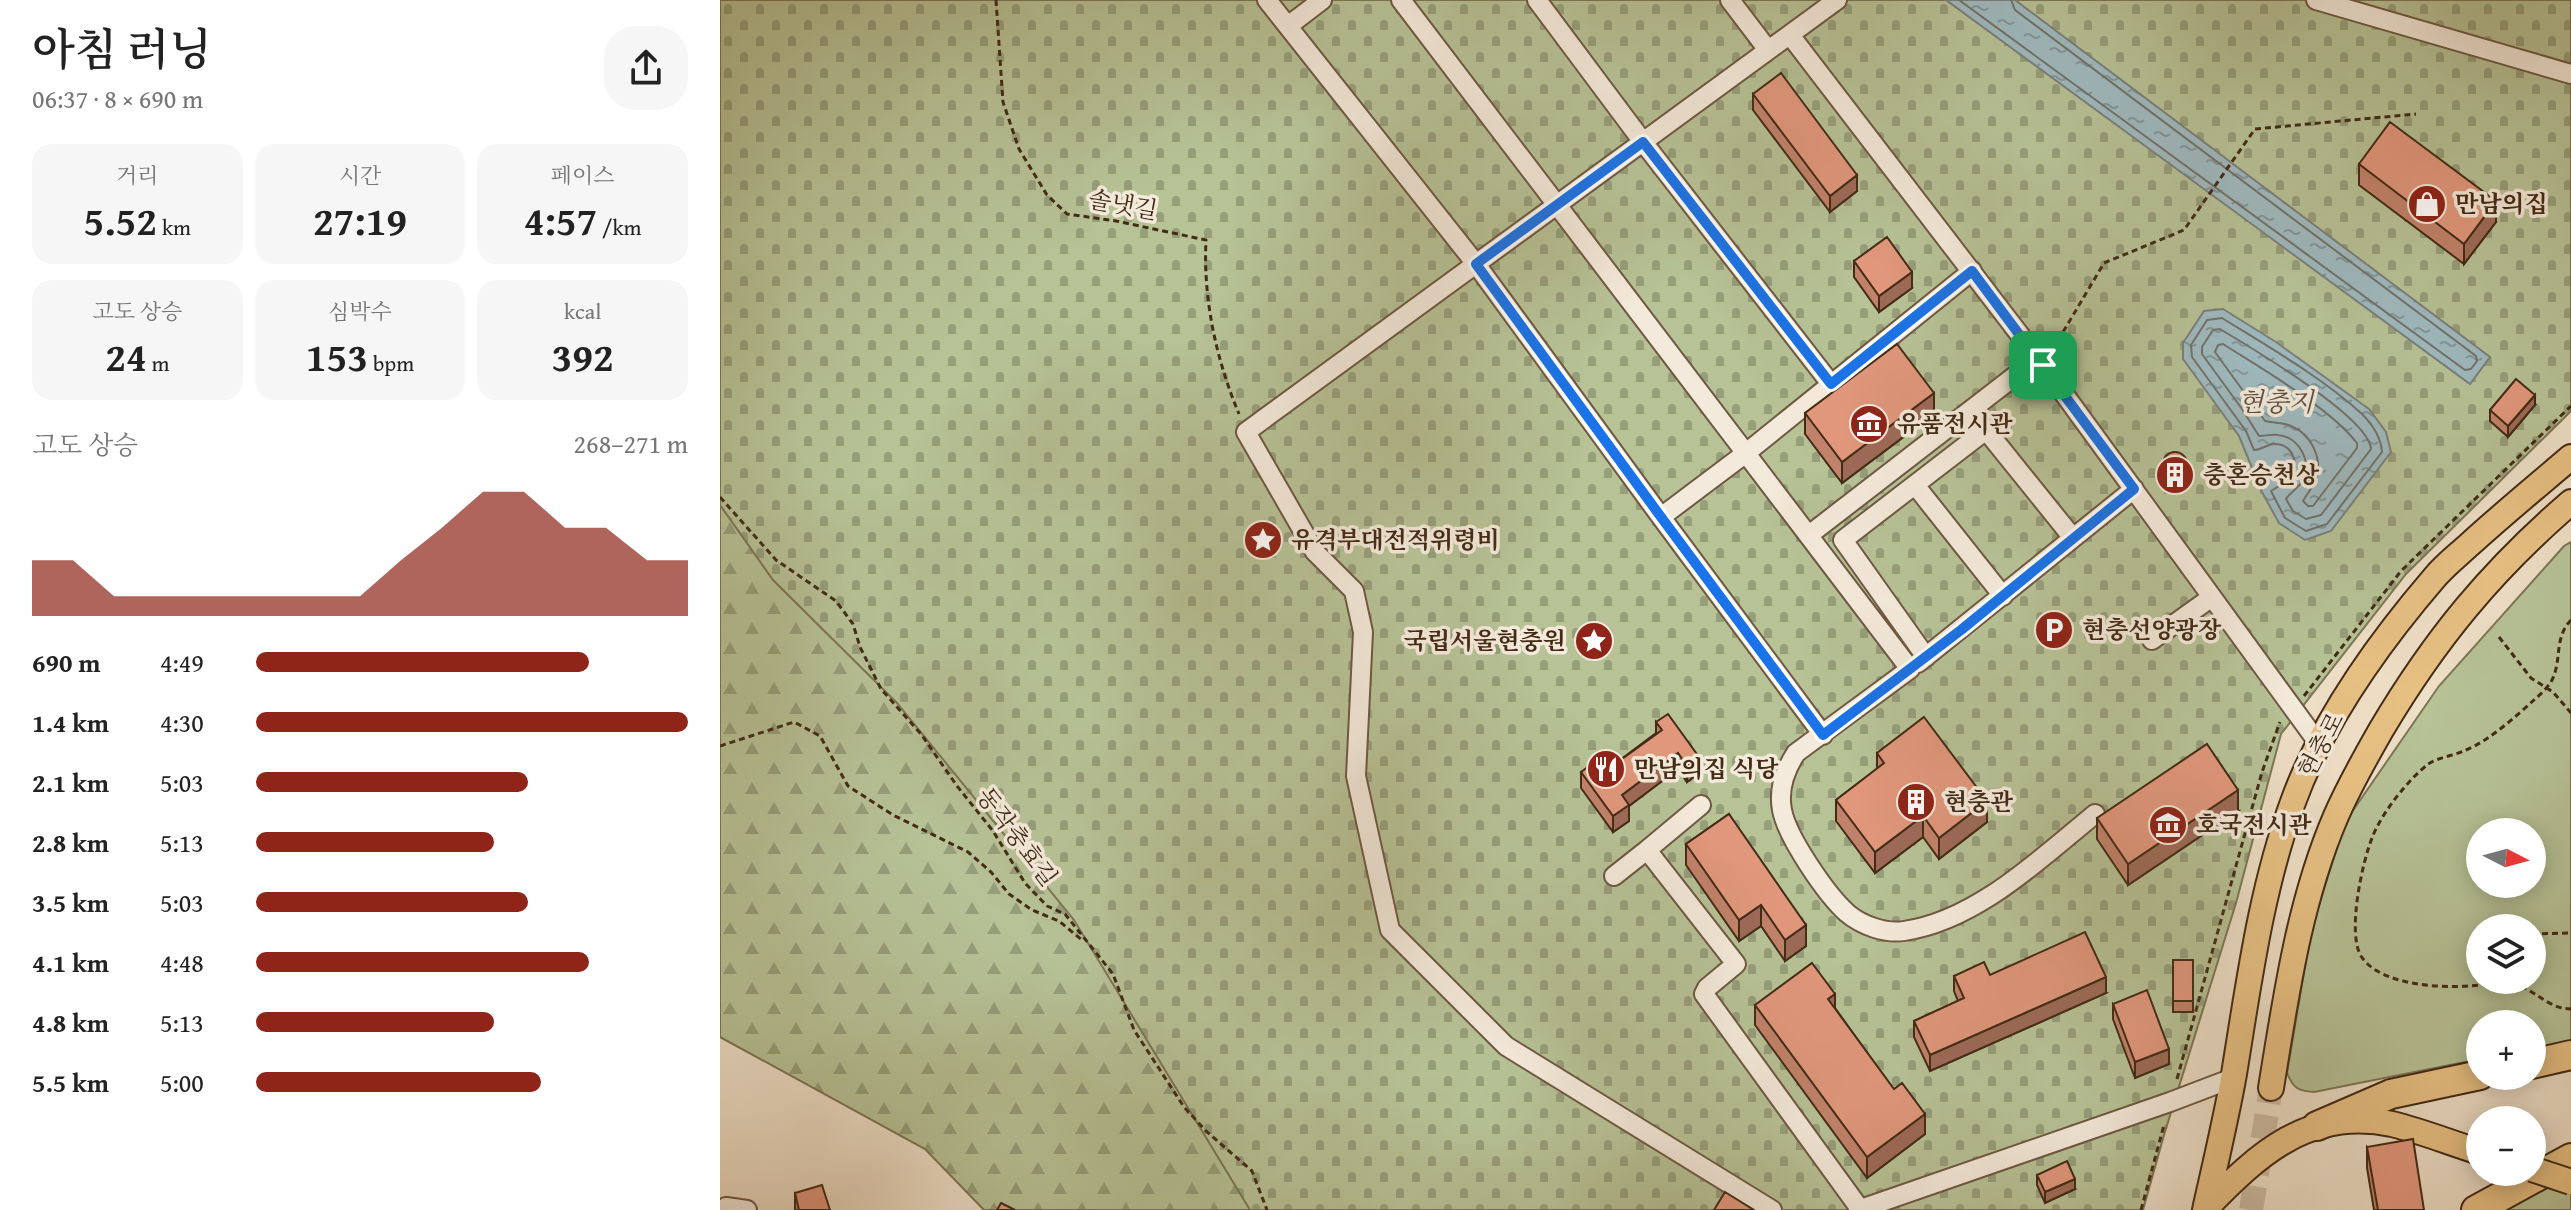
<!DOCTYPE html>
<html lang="ko">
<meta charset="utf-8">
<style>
:root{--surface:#fff;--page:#f6f6f6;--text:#222;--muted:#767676;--accent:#8f2418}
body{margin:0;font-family:"Gentium Book Plus","Noto Serif KR",serif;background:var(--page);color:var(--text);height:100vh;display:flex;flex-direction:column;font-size:30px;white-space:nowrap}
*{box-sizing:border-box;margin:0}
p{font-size:26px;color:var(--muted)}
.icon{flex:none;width:44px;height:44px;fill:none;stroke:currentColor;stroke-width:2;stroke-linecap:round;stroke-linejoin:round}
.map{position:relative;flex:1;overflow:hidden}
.side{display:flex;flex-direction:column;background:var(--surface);width:720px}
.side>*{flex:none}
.needle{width:52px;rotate:96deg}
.tools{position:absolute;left:1746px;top:818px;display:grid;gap:16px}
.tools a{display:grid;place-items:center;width:80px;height:80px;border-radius:50%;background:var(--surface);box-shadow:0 4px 20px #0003;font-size:40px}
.pin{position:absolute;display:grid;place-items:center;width:68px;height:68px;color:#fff;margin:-34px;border-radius:16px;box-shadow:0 4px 12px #0006}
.round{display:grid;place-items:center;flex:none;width:84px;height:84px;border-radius:32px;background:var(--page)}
.head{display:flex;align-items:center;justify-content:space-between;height:136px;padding:0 32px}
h1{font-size:44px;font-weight:600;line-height:60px}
.stats{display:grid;grid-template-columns:repeat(3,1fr);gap:12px;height:136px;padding:8px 32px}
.stats div{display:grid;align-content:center;border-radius:20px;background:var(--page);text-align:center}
.stats b{font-size:40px;font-weight:600}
.stats small{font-size:22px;font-weight:400}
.stats p{font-size:22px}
.chart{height:224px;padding:16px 32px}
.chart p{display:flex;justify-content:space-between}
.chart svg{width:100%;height:144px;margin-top:8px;fill:var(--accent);opacity:.7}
ul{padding:0 32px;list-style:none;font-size:26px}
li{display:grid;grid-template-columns:128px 96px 1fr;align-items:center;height:60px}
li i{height:20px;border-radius:10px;background:var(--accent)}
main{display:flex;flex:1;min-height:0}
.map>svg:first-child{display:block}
.green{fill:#b7c297;stroke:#7d7656;stroke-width:2;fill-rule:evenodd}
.forest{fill:url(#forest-firs);stroke:#7d7656;stroke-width:2}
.cemetery{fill:url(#cemetery-stones);stroke:#7d7656;stroke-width:2}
.water{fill:url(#water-ripples);stroke:#7a817c;stroke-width:2}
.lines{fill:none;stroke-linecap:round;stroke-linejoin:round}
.shore{stroke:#71726b;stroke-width:2}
.major-tunnel{stroke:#ccbba4;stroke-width:24;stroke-dasharray:24 12;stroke-linecap:butt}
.minor-casing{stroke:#6e5842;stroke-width:22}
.major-casing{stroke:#432b16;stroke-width:28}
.highway-casing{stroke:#432b16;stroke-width:32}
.path{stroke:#432b16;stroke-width:3;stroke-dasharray:6 4;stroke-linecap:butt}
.minor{stroke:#f4eadb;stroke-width:18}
.major{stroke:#e7c084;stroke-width:24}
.highway{stroke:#e7c084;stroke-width:28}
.major-bridge-casing{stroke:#432b16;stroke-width:28;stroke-linecap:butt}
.major-bridge{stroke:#e7c084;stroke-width:24}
.wall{fill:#c1826b;stroke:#432b16;stroke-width:2}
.shaded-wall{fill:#9d6a57;stroke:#432b16;stroke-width:2}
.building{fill:#e0977c;stroke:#432b16;stroke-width:2}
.route-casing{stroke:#fff;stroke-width:16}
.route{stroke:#1a73e8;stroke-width:10}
.labels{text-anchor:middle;stroke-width:7;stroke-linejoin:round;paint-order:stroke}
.poi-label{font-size:24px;font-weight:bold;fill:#432b16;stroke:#f4eadb;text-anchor:start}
.street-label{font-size:24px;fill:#432b16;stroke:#f4eadb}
.water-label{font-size:26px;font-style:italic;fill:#5a4f40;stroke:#f4eadb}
</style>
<main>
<section class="side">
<div class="head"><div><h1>아침 러닝</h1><p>06:37 · 8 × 690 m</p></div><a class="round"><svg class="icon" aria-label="share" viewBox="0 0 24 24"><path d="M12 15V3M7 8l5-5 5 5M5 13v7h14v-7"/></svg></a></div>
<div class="stats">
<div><p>거리</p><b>5.52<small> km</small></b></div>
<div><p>시간</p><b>27:19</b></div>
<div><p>페이스</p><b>4:57<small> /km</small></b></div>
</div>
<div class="stats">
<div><p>고도 상승</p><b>24<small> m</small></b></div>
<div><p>심박수</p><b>153<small> bpm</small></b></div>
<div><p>kcal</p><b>392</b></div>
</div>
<div class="chart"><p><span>고도 상승</span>268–271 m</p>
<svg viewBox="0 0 160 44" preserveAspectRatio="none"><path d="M0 44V27L10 27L20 38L30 38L40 38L50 38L60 38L70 38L80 38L90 27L100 17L110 6L120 6L130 17L140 17L150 27L160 27V44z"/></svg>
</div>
<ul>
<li><b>690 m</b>4:49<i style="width:77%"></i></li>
<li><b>1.4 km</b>4:30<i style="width:100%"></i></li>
<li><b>2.1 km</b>5:03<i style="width:63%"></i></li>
<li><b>2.8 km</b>5:13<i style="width:55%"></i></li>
<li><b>3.5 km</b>5:03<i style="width:63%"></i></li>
<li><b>4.1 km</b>4:48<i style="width:77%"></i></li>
<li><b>4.8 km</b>5:13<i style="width:55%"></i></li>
<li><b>5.5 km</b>5:00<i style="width:66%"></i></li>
</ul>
</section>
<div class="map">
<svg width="1851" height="1210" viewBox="0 0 1851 1210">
<defs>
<pattern id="forest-firs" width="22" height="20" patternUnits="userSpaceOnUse" patternTransform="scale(2)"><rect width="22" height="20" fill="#b7c297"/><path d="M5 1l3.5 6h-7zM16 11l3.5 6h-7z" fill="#969e7a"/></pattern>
<pattern id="cemetery-stones" width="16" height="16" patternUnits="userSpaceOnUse" patternTransform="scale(2)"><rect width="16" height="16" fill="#b7c297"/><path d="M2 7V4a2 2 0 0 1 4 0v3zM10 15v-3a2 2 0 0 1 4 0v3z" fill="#969e7a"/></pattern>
<pattern id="water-ripples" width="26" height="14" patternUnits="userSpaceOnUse" patternTransform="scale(2)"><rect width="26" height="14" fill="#9fbac0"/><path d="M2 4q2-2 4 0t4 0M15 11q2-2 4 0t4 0" fill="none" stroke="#83979b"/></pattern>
</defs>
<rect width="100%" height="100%" fill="#eedfc7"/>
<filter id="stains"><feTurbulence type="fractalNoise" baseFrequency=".0025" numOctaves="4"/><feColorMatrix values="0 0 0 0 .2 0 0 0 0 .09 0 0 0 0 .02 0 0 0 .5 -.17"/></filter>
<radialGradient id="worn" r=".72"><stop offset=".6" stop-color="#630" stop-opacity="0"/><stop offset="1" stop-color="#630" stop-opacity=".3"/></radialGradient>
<!-- green -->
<path class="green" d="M1851,542v500l-39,7v-25h-52v35l-166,33c-16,-1 -21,-4 -27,-19l24,-142 34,-109 94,-136 125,-140zM1760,832h52v52h-52zM1760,928h52v52h-52z
M1851,1169v41h-77z"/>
<!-- forest -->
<path class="forest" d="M0,0l987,1210h-723l-59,-61 -205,-112z"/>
<!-- cemetery -->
<path class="cemetery" d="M0,0h1851v411l-165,163 -125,160 -45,169 -72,232 -21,75h-893l-176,-290 -177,-217 -124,-123 -53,-75z"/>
<!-- water -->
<path class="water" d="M1226,0h69l475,357 -20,27z
M1503,309l53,33 93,67 17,23 5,20 -60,79 -26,9 -26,-17 -17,-31 -23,-56 -56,-77v-16l21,-32z"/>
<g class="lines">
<!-- shore -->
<path class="shore" d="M1239,0l506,370 6,-1 6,-8 -1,-5 -461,-346 -4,-10
M1502,318c45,28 101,60 140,96 10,10 19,23 20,38l-55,72 -21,7 -21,-13 -14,-27 21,-13c7,-15 1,-35 -19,-34 -7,1 -12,6 -19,6l-8,-19 -54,-74 -1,-12 16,-25z
M1500,329c30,18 149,88 151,120l-50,66 -15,4 -13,-8 -7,-12c4,-7 13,-11 17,-19 9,-19 -4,-43 -25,-45 -6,-1 -13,1 -19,1l-17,-27 -40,-55v-7l11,-17z
M1503,344c39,25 107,64 134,99v5l-44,58h-5l-5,-5c4,-7 10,-14 13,-22 7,-21 -5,-45 -25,-53 -9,-4 -18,-3 -26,-5l-50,-69 3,-7z"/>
<!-- major-tunnel -->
<path class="major-tunnel" d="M1531,1210l20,-122"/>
<defs>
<path id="minor" d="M547,0l209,264 185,253 162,218
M681,0l509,669 -114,84c-11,17 -18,36 -14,57 5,27 44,84 65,103 14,12 38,21 57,18 72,-10 137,-73 191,-117
M817,0l106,142 188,242
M1010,0l38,50
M1596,0l255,74
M568,26l34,-26
M1070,35l253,330 276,379
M1195,485l88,111
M941,517l85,-64 226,-182
M1089,535l229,-177
M1432,640l60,-43
M1206,657l-83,-117 143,-110 87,108
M1198,663l216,-174
M981,805l-54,45 89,114 -29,24 -3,6 156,215
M894,876l33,-26
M3,1210l3,-3 21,3
M1052,1210l-266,-164 -116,-116 -34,-154 7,-144 -9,-41 -39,-39 -69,-120 591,-432
M1138,1210l312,-108 63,-24"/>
<path id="major" d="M1551,1088c15,-92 28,-186 65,-272 13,-30 29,-58 45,-86 54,-91 110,-159 190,-228
M1486,1208c52,-54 103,-101 186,-84 29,7 59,19 88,28
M1485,1210c10,-45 21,-91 29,-136 15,-92 27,-185 59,-272 29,-80 87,-161 142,-225 10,-12 23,-22 35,-33 33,-30 67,-58 101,-87"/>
<path id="highway" d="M1812,1064l39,-9
M1597,1126l74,-32 89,-19
M1756,1210l95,-52"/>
</defs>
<!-- minor casing -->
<use href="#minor" class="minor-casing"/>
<!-- major casing -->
<use href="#major" class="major-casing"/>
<!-- highway casing -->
<use href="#highway" class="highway-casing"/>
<!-- path -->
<path class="path" d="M276,0l7,102 16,47 28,46 20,19 49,7 90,19c-3,59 10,119 33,174
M1333,349l51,-86 80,-33 71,-101 161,-15
M0,497l56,63 60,41 17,23 7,23 21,42 40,45 36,52 36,45 32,52 22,23 18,8 48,60 21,56 50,77 22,24 46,40 15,39
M1851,620c-18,19 -8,40 -20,62 -4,6 -11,13 -17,18 -19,17 -44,40 -68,50 -12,6 -29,7 -39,15 -20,16 -46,49 -55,73 -10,25 -25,95 -11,118 6,10 18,17 29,21 27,10 62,11 91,8 11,-1 18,-3 30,-2 22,4 36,26 60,26
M1779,637l32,41 22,14 18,21
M1584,696l97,-125 170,-165
M0,746l74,-24 26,14 28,50 45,29 75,37 23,20 18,22 23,16 27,11 23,19
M1812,934l39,-1
M1457,1079l85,-307 18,-50
M1421,1210l23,-85"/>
<!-- minor -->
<use href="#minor" class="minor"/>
<!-- major -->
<use href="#major" class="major"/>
<!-- highway -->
<use href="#highway" class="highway"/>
<defs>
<path id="major-bridge" d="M1812,1169l39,13"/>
</defs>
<!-- major-bridge casing -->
<use href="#major-bridge" class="major-bridge-casing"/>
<!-- major-bridge -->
<use href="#major-bridge" class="major-bridge"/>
</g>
<!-- wall -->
<path class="wall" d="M1033,94l104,97 -27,21 -77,-102z
M1639,164l137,58 -32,42 -105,-79z
M1134,261l58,27 -33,24 -25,-35z
M1815,405l-27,32 -18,-16v-11z
M1085,413l129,1 -92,69 -37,-49z
M1442,467l25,6 -2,9 -10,5 -8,-3 -5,-7z
M936,722l43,51 -12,9 -9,-13 -49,37v15l-16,11 -32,-44v-16h23l52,-39z
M1157,753l110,69 -48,37 -16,-22 -48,36 -39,-52v-21l41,-31z
M1518,811l-110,74 -31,-46v-21z
M1009,814l77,132 -21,15 -24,-35 -22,15 -53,-76v-21z
M1453,960h20v52h-20z
M1270,975l116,18 -176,78 -16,-34v-16l44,-20 -4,-10v-15z
M1393,1004l56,60 -34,14 -22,-59z
M1035,1005l80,3 90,126 -58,44 -112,-153z
M1647,1147l57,63h-50l-7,-42z
M1317,1175l38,14 -30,14 -8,-18z
M75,1193l35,17h-35z"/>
<!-- shaded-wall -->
<path class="shaded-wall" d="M1137,175v16l-27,21v-16z
M1776,201v21l-32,42v-20z
M1192,272v16l-33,24v-16z
M1214,393v21l-92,69v-21z
M1815,395v10l-27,32v-11z
M1467,463v10l-2,9 -10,5v-10z
M958,753v16l-49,37v15l-16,11v-16l9,-21z
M979,757v16l-12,9v-16z
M1518,790v21l-110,74v-21z
M1267,801v21l-48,37v-21z
M1203,816v21l-48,36v-21z
M1041,905v21l-22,15v-21z
M1086,925v21l-21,15v-21z
M1386,977v16l-176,78v-16z
M1115,994v21l-7,-16z
M1449,1049v15l-34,14v-16z
M1205,1114v20l-58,44v-21z
M1355,1179v10l-30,14v-11z"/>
<!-- building -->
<path class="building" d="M1061,73l76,102 -27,21 -77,-102z
M1670,122l106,79 -32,43 -105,-80z
M1167,237l25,35 -33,24 -25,-35z
M1177,344l37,49 -92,69 -37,-49z
M1796,379l19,16 -27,31 -18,-16z
M1443 464a12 12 0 1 1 24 0a12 12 0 1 1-24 0Z
M948,714l31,43 -12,9 -9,-13 -56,42 7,10 -16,11 -32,-44 15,-11 8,11 58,-42 -6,-8z
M1204,717l63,84 -48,37 -16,-22 -48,36 -39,-52 48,-37 -7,-10z
M1487,744l31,46 -110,74 -31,-46z
M1009,814l77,111 -21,15 -24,-35 -22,15 -53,-76z
M1365,932l21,45 -176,78 -16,-34 50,-23 -10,-22 30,-14 6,13z
M1453,960h20v41h-20z
M1092,963l23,31 -7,5 66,90 8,-6 23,31 -58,43 -112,-152z
M1427,990l22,59 -34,13 -22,-58z
M1693,1139l11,71h-46l-11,-63z
M1347,1161l8,18 -30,13 -8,-17z
M102,1185l8,25h-31l-4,-17z
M1005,1192l29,18h-40z
M281,1203l14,7h-18z"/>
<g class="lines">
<defs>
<path id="route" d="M923,142l188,242 141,-113 162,218 -173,141 -138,105 -162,-218 -185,-253z"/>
</defs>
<!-- route casing -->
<use href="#route" class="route-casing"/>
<!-- route -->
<use href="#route" class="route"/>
</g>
<!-- icons -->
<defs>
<symbol id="shop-disc" viewBox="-11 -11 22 22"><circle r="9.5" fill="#8f2418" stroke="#f4eadb"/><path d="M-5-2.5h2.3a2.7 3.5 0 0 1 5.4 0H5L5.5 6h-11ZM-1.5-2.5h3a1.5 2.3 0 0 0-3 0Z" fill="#fff"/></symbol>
<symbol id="museum-disc" viewBox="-11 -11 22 22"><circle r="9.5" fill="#8f2418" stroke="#f4eadb"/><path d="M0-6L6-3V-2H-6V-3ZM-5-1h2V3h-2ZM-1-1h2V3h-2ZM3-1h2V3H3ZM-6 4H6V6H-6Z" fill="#fff"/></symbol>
<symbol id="building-disc" viewBox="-11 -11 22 22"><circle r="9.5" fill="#8f2418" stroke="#f4eadb"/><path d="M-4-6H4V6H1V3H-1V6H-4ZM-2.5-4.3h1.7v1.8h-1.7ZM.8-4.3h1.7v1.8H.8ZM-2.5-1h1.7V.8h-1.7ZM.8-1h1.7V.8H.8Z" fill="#fff"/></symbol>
<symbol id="sight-disc" viewBox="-11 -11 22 22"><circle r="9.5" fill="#8f2418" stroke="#f4eadb"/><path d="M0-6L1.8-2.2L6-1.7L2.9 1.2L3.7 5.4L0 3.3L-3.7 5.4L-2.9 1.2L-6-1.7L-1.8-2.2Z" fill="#fff"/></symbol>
<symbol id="parking-disc" viewBox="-11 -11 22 22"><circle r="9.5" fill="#8f2418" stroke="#f4eadb"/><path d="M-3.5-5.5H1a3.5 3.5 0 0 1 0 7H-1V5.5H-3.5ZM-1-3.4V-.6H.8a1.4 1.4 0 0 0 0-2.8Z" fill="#fff"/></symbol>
<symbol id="restaurant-disc" viewBox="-11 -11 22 22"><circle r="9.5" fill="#8f2418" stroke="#f4eadb"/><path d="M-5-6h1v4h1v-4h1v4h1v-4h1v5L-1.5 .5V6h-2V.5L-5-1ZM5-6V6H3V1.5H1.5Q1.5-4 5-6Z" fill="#fff"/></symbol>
</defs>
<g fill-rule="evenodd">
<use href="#shop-disc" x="1685" y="182" width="44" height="44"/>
<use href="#museum-disc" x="1127" y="402" width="44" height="44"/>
<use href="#building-disc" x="1433" y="453" width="44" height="44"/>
<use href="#sight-disc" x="521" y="518" width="44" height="44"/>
<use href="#parking-disc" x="1312" y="608" width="44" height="44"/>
<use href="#sight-disc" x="852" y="619" width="44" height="44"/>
<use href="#restaurant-disc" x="864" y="747" width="44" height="44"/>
<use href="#building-disc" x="1174" y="780" width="44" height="44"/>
<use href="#museum-disc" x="1426" y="803" width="44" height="44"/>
</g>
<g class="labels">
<!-- poi labels -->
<g class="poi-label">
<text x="1735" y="212">만남의집</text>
<text x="1177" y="432">유품전시관</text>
<text x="1483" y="483">충혼승천상</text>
<text x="571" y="548">유격부대전적위령비</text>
<text x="1362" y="638">현충선양광장</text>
<text x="846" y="649" text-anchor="end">국립서울현충원</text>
<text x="914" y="777">만남의집 식당</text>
<text x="1224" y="810">현충관</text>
<text x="1476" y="833">호국전시관</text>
</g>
<!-- street labels -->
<g class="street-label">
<text transform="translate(403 205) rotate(10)" y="8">솔냇길</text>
<text transform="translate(1601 745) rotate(-62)" y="8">현충로</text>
<text transform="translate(297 837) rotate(53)" y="8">동작충효길</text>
</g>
<!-- water labels -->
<g class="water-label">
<text x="1556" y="411">현충지</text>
</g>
</g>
<rect width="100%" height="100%" filter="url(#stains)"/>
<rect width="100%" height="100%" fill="url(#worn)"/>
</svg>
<div class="tools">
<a><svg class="needle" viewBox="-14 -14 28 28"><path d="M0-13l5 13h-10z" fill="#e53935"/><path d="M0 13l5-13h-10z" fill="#767676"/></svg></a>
<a><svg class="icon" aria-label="layers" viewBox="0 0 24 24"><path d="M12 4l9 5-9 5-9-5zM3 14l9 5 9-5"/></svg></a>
<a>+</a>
<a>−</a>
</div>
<div class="pin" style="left:1323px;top:365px;background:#1e9e55"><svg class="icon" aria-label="arrive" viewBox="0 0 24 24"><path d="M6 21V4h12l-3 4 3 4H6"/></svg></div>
</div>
</main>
